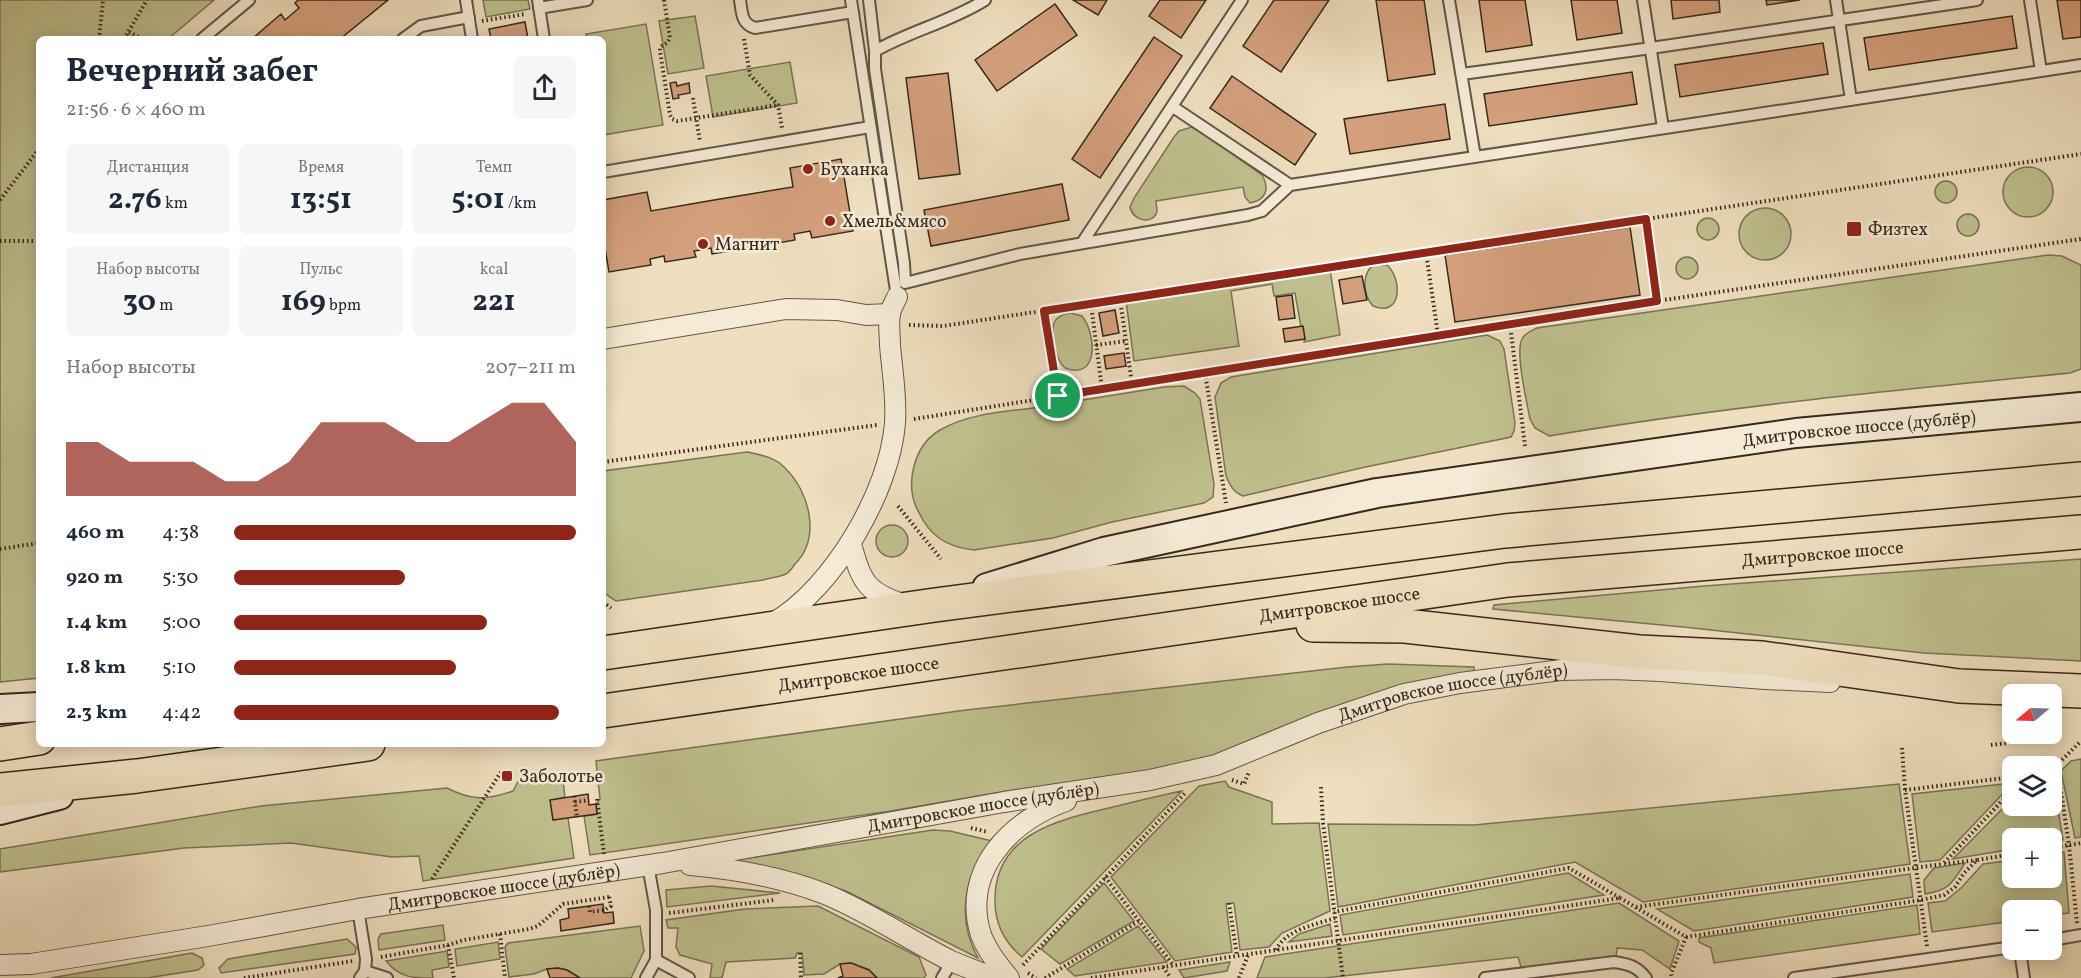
<!DOCTYPE html>
<html lang="ru">
<meta charset="utf-8">
<style>
:root{--surface:#fff;--page:#f6f6f7;--text:#1f2937;--muted:#747a83;--accent:#8f2418}
body{margin:0;font-family:Vollkorn,serif;background:var(--page);color:var(--text);height:100vh;display:flex;flex-direction:column;font-size:22px;white-space:nowrap}
*{box-sizing:border-box;margin:0}
p{font-size:20px;color:var(--muted)}
.icon{flex:none;width:33px;height:33px;fill:none;stroke:currentColor;stroke-width:2;stroke-linecap:round;stroke-linejoin:round}
.map{position:relative;flex:1;overflow:hidden}
.sheet{position:absolute;left:36px;top:36px;width:570px;height:711px;display:flex;flex-direction:column;background:var(--surface);border-radius:9px;box-shadow:0 3px 15px #0003}
.sheet>*{flex:none}
.needle{width:39px;rotate:251deg}
.controls{position:absolute;left:2002px;top:684px;display:grid;gap:12px}
.controls a{display:grid;place-items:center;width:60px;height:60px;border-radius:9px;background:var(--surface);box-shadow:0 3px 15px #0003;font-size:30px}
.pin{position:absolute;display:grid;place-items:center;width:51px;height:51px;color:#fff;margin:-26px;border:3px solid #fff;border-radius:50%;box-shadow:0 2px 6px #0007}
.round{display:grid;place-items:center;flex:none;width:63px;height:63px;border-radius:9px;background:var(--page)}
.overview{display:flex;align-items:center;justify-content:space-between;height:102px;padding:0 30px}
h1{font-size:33px;font-weight:700;line-height:45px}
.figures{display:grid;grid-template-columns:repeat(3,1fr);gap:9px;height:102px;padding:6px 30px}
.figures div{display:grid;align-content:center;border-radius:9px;background:var(--page);text-align:center}
.figures b{font-size:30px;font-weight:700}
.figures small{font-size:16px;font-weight:400}
.figures p{font-size:16px}
.chart{height:168px;padding:12px 30px}
.chart p{display:flex;justify-content:space-between}
.chart svg{width:100%;height:108px;margin-top:6px;fill:var(--accent);opacity:.7}
ul{padding:0 30px;list-style:none;font-size:20px}
li{display:grid;grid-template-columns:96px 72px 1fr;align-items:center;height:45px}
li i{height:15px;border-radius:8px;background:var(--accent)}
.map>svg:first-child{display:block}
.green{fill:#bfc08e;stroke:#7a7456;stroke-width:1.5}
.building{fill:#d4a07c;stroke:#36281d;stroke-width:1.5}
.lines{fill:none;stroke-linecap:round;stroke-linejoin:round}
.lane-casing{stroke:#645646;stroke-width:14}
.street-casing{stroke:#645646;stroke-width:22}
.secondary-casing{stroke:#36281d;stroke-width:32}
.highway-casing{stroke:#36281d;stroke-width:36}
.path{stroke:#36281d;stroke-width:4;stroke-dasharray:1.5 3;stroke-linecap:butt}
.lane{stroke:#f5ead5;stroke-width:10}
.street{stroke:#f5ead5;stroke-width:20}
.secondary{stroke:#f5ead5;stroke-width:28}
.highway{stroke:#efdfbf;stroke-width:33}
.route-casing{stroke:#fff;stroke-width:12}
.route{stroke:#8f2418;stroke-width:8}
.poi-dot{fill:#8f2418;stroke:#f5ead5;stroke-width:2}
.labels{text-anchor:middle;stroke-width:5;stroke-linejoin:round;paint-order:stroke}
.poi-label{font-size:18px;fill:#36281d;stroke:#f5ead5;text-anchor:start}
.street-label{font-size:18px;fill:#36281d;stroke:#f5ead5}
</style>
<div class="map">
<svg width="2081" height="978" viewBox="0 0 2081 978">
<rect width="100%" height="100%" fill="#efdfbf"/>
<filter id="stains"><feTurbulence type="fractalNoise" baseFrequency=".00333" numOctaves="4"/><feColorMatrix values="0 0 0 0 .2 0 0 0 0 .09 0 0 0 0 .02 0 0 0 .5 -.17"/></filter>
<radialGradient id="worn" r=".72"><stop offset=".6" stop-color="#630" stop-opacity="0"/><stop offset="1" stop-color="#630" stop-opacity=".3"/></radialGradient>
<!-- green -->
<path class="green" d="M0,0h214l-46,39h-129v639l-39,4z
M483,0h45l2,9 -44,8z
M695,16l9,52 -36,6 -9,-53z
M646,24l17,101 -60,10v-96h-16l-1,-5z
M790,62l7,41 -84,14 -7,-41z
M1192,127l7,3 63,45c8,14 4,25 -12,28l-5,-6 -2,-10 -87,14c0,3 1,7 1,10 -3,14 -24,11 -27,-4l4,-9 40,-61 5,-6z
M2003 192a25 25 0 1 1 50 0a25 25 0 1 1-50 0Z
M1935 192a11 11 0 1 1 22 0a11 11 0 1 1-22 0Z
M1739 234a26 26 0 1 1 52 0a26 26 0 1 1-52 0Z
M1957 225a11 11 0 1 1 22 0a11 11 0 1 1-22 0Z
M1697 229a11 11 0 1 1 22 0a11 11 0 1 1-22 0Z
M2048,255l14,1 19,9v104l-11,4c-175,17 -348,34 -521,63l-14,-8 -5,-9c-3,-16 -15,-67 -8,-80 3,-6 9,-8 15,-11z
M1676 268a11 11 0 1 1 22 0a11 11 0 1 1-22 0Z
M1375,264l12,1c15,13 16,53 -14,41 -10,-11 -12,-34 2,-42z
M1330,269l10,66 -36,7 1,-3 -2,-12h-2l-6,-34 -21,3 -2,-12 -41,7 8,55 -105,15 -8,-60z
M1070,313l12,3c14,17 18,65 -17,52 -9,-7 -15,-35 -11,-45 3,-7 10,-9 16,-10z
M1487,335l13,6 4,8 11,74 -1,8 -3,6 -150,31 -118,28c-10,-4 -13,-11 -17,-20l-11,-79 6,-14 10,-6z
M1184,386l11,7 5,6 14,85 -1,13 -9,6 -92,19 -59,16 -79,12c-28,-3 -44,-14 -56,-39 -14,-27 -4,-66 22,-81 27,-16 62,-18 93,-22 43,-7 87,-14 131,-21z
M747,452c14,3 28,5 38,16 25,24 36,70 10,96 -2,3 -6,8 -9,10 -7,3 -16,4 -23,6l-147,21 -13,-9v-121z
M876 541a16 16 0 1 1 32 0a16 16 0 1 1-32 0Z
M2081,559v102l-157,-8 -241,-26 -190,-18 1,-4 210,-19z
M1388,664l86,3v5l-258,84 -57,14 -152,21 -116,20 -301,44 -6,-39 13,-2 -1,-10 4,-5 -4,-38 370,-51 381,-43z
M2081,759v78l-6,1 -14,-67 10,-10z
M562,773l3,24 -14,3 2,20 15,-2 6,40 -151,23 -4,-25 -27,1 -101,-14 -107,5 -184,24v-23l261,-43 186,-18c25,13 40,12 66,3l7,-13z
M2052,773l11,67 -11,2v-4h-39v11l-60,10 60,-61v8h39z
M1225,781l4,6 43,15v22l47,-1 11,88 -48,22 -13,14 -29,3 -6,-47 -8,1 6,48 -57,9 -64,-84 88,-91z
M2013,783l-73,77 -20,2 -8,-68z
M1899,784l11,80 -267,38 -68,-40 -237,45 -10,-83 146,1z
M1182,791l-160,166c-18,-15 -27,-34 -27,-56 -1,-67 63,-81 114,-93 24,-6 48,-12 73,-17z
M933,830l17,1 42,10c-28,33 -36,78 -14,117l-132,-67 -60,-19 -57,-11z
M2064,852l5,61 -17,2v-5h-39v11l-81,11 -4,-29 17,-2 16,-13 22,-24 30,-4v18h39v-24z
M1965,863c-13,20 -15,27 -40,31l-1,-14 10,-12z
M1568,873l36,22 -261,40 -3,-20z
M1910,874l3,23 -219,34 -37,-22z
M1104,883l30,38 -74,43 -19,-15z
M711,886l69,7 -113,14 -1,-17z
M1619,903l60,38 -9,28 -28,-19 -25,-2 -1,10 -94,12 -4,-13 -194,21h-67l8,-21z
M1917,905l3,29 -206,29 -3,-15 -12,-6v-4z
M818,906l101,51 7,18 -2,3h-47l-8,-8 -18,-7 -11,1 -16,10 -20,1 -2,-22h-5l-2,5 -69,4 -4,16h-12l2,-14 -32,-9 -4,-8 2,-19h-10l-2,-8 79,-11z
M1330,924l2,12 -43,6 10,-8z
M443,925l2,15 -66,10 -1,-11 3,-5z
M640,926l4,25 -13,27h-51l-13,-8 -9,-2 -11,1 -13,5 -25,3 -4,-30 3,-4z
M1138,926l29,36 -92,14 -8,-7z
M347,939l9,8 -1,7 -134,19 -2,-5 9,-9z
M498,942l2,17 -43,7 -2,-17z
M447,951l2,16 -17,3 1,8c-21,0 -33,0 -47,-17z
M192,953l10,5 2,7 -6,5 -51,8h-96z
M1230,962l-3,9 -43,7 -5,-8z"/>
<!-- building -->
<path class="building" d="M298,0h90l-48,39h-88l29,-25 4,6 14,-12 -4,-5z
M1073,0h34l-9,15z
M1160,0h46l-25,38 -32,-22z
M1274,0h55l-48,72 -38,-26z
M1376,0h48l11,74 -47,7z
M1479,0h46l7,45 -46,7z
M1571,0h46l5,33 -45,7z
M1671,0h48l1,12 -47,7z
M1766,0h34l-33,5z
M2057,0h24v37l-18,2z
M1055,4l22,31 -80,56 -22,-31z
M2012,16l5,32 -148,22 -5,-32z
M525,22l3,17h-37l-2,-10z
M1154,37l28,19 -82,122 -28,-19z
M1823,43l5,31 -148,23 -5,-32z
M1632,72l5,32 -148,22 -5,-32z
M948,73l12,101 -41,5 -13,-101z
M1232,76l84,58 -21,31 -85,-57z
M676,82l1,4 12,-3 1,10 -12,2 1,3 -6,1 -3,-16z
M1445,104l5,35 -100,15 -6,-35z
M841,159l12,72 -41,7 -2,-7 -16,3 1,6 -28,5 -2,-6 -16,3 1,6 -38,6 -1,-6 -17,3 2,6 -31,5 -1,-6 -14,3 1,6 -42,7 -6,-36v-36l44,-8 4,19 63,-11 79,-13 -3,-19z
M1062,184l7,36 -138,26 -7,-36z
M1630,227l10,68 -185,27 -10,-67z
M1362,276l5,24 -24,4 -4,-24z
M1292,295l3,23 -16,2 -3,-23z
M1115,310l4,23 -16,3 -4,-23z
M1303,326l2,13 -20,3 -2,-13z
M1124,353l2,13 -20,3 -2,-13z
M588,794l1,11 7,-1 1,10 -44,6 -3,-20z
M603,904l1,9 9,-1 1,11 -53,8 -1,-11 9,-2 -1,-9z
M851,963l18,7 8,8h-39l5,-2 -3,-12z
M558,968l9,2 13,8h-30l-3,-9z"/>
<g class="lines">
<defs>
<path id="lane" d="M466,0l6,39
M538,0l6,39
M740,0c2,12 1,24 15,28l98,-16
M851,0l46,297
M869,0l6,51
M985,0c-35,22 -75,31 -110,51v18l29,194 1,20 115,-29 228,-39 14,-4 28,-26 791,-120
M1449,0l26,157
M1643,0l20,128
M1836,0l15,100
M2030,0l11,71
M539,8l48,-8
M202,39l47,-39
M403,39l18,-13 48,-9
M1462,74l189,-26 326,-48
M1173,107l117,78
M603,172l267,-45
M1082,243l160,-243
M648,865l8,45v50
M358,909l8,50 -1,12 -5,7
M2052,940l29,-5
M2020,950l4,28
M365,971l22,7
M646,978l10,-18 33,18
M942,978l10,-17
M1485,978l129,-16c14,2 23,4 32,16
M1794,978l219,-31"/>
<g id="street">
<path d="M603,339l183,-30 51,1 29,5 24,-1"/>
<path d="M851,544c11,40 16,49 57,62"/>
<path d="M773,623c60,-34 117,-132 122,-200 2,-25 -3,-53 -5,-78 0,-9 -2,-22 0,-32 1,-5 5,-11 7,-16"/>
<path d="M690,865c46,4 91,12 135,29 44,18 84,46 126,67 14,6 29,11 43,17"/>
<path id="s1" d="M0,965l31,-1 177,-28 150,-27 305,-46 341,-61 146,-22 66,-15 102,-42 86,-29 56,-11 101,-13 52,-1 47,2 105,8 65,3"/>
<path d="M1009,978c-11,-13 -22,-27 -28,-43 -20,-64 29,-114 85,-134"/>
</g>
<g id="secondary">
<path id="s2" d="M987,588l117,-36 273,-59 419,-60 285,-26"/>
<path d="M0,709l39,-2"/>
<path d="M0,810l59,-15"/>
</g>
<g id="highway">
<path d="M1313,625l92,1 234,26 123,6 197,28 122,5"/>
<path d="M603,653l332,-48 570,-74 576,-52"/>
<path id="s3" d="M603,711l905,-131 573,-48"/>
<path d="M0,744l39,-6"/>
<path d="M0,790l137,-14 231,-32"/>
</g>
</defs>
<!-- lane casing -->
<use href="#lane" class="lane-casing"/>
<!-- street casing -->
<use href="#street" class="street-casing"/>
<!-- secondary casing -->
<use href="#secondary" class="secondary-casing"/>
<!-- highway casing -->
<use href="#highway" class="highway-casing"/>
<!-- path -->
<path class="path" d="M664,0l6,38 -3,5 -7,4v4l10,64 2,4 5,2 101,-16
M482,21l43,-7
M129,32l14,7
M99,39l4,-39
M124,39l23,-39
M744,39l6,36 28,30 4,23
M693,98l7,44
M0,200l39,-51
M0,241h39
M1426,252l12,83
M1120,299l12,85
M1657,301l-11,-82 435,-65
M1091,304l11,85
M1044,311l14,85
M1510,324l15,122
M909,325l34,1 703,-107
M1096,345l30,-4
M1205,373l21,130
M914,419l743,-118 424,-62
M603,462l274,-37
M898,506l43,53
M0,549l39,-6
M603,602l8,6
M1991,745l18,-2
M1902,748l3,42
M1232,780l12,4 5,-12
M1321,787l2,36 20,155
M574,796l3,21
M597,799l7,55
M575,802l14,-2
M971,828l17,4
M2052,848l29,-5
M1977,860l-34,4 70,-75
M1105,877l69,89
M432,879l69,-107
M1620,898l66,39 -15,37 1,4
M1229,903l8,53
M589,906l1,6 14,-2 7,-4 -2,-10
M1636,907l307,-43
M669,913l105,-13
M2077,923l-8,-78 -12,-80 24,-24
M500,934l5,44
M1686,937l235,-37 23,-5 11,-8 9,-14 13,-13 36,-6
M448,945l6,33
M1927,946l-22,-156 108,-13
M1276,950c10,-21 39,-25 59,-32
M800,953l1,25
M381,957l67,-12 16,-5 65,-11 9,-3 25,-22 46,-7
M1023,965l163,-173
M1163,967l8,11
M1028,973l8,5
M244,978l109,-17
M1045,978l94,-57
M1091,978l529,-80 -51,-30 -235,44
M1239,978l9,-23"/>
<!-- lane -->
<use href="#lane" class="lane"/>
<!-- street -->
<use href="#street" class="street"/>
<!-- secondary -->
<use href="#secondary" class="secondary"/>
<!-- highway -->
<use href="#highway" class="highway"/>
</g>
<g class="lines">
<defs>
<path id="route" d="M1646,219l11,82 -599,95 -14,-85z"/>
</defs>
<!-- route casing -->
<use href="#route" class="route-casing"/>
<!-- route -->
<use href="#route" class="route"/>
</g>
<!-- markers -->
<g class="poi-dot">
<circle cx="808" cy="169" r="6"/>
<circle cx="830" cy="221" r="6"/>
<rect x="1846" y="221" width="16" height="16" rx="3"/>
<circle cx="703" cy="244" r="6"/>
<rect x="501" y="770" width="12" height="12" rx="3"/>
</g>
<g class="labels">
<!-- poi labels -->
<g class="poi-label">
<text x="820" y="175">Буханка</text>
<text x="842" y="227">Хмель&amp;мясо</text>
<text x="1868" y="235">Физтех</text>
<text x="715" y="250">Магнит</text>
<text x="519" y="782">Заболотье</text>
</g>
<!-- street labels -->
<g class="street-label">
<text dy="6" stroke="none"><textPath href="#s2" startOffset="888">Дмитровское шоссе (дублёр)</textPath></text>
<text dy="6" stroke="none"><textPath href="#s3" startOffset="1230">Дмитровское шоссе</textPath></text>
<text dy="6" stroke="none"><textPath href="#s3" startOffset="744">Дмитровское шоссе</textPath></text>
<text dy="6" stroke="none"><textPath href="#s3" startOffset="258">Дмитровское шоссе</textPath></text>
<text dy="6" stroke="none"><textPath href="#s1" startOffset="1482">Дмитровское шоссе (дублёр)</textPath></text>
<text dy="6" stroke="none"><textPath href="#s1" startOffset="996">Дмитровское шоссе (дублёр)</textPath></text>
<text dy="6" stroke="none"><textPath href="#s1" startOffset="510">Дмитровское шоссе (дублёр)</textPath></text>
</g>
</g>
<rect width="100%" height="100%" filter="url(#stains)"/>
<rect width="100%" height="100%" fill="url(#worn)"/>
</svg>
<div class="controls">
<a><svg class="needle" viewBox="-14 -14 28 28"><path d="M0-13l5 13h-10z" fill="#e53935"/><path d="M0 13l5-13h-10z" fill="#747a83"/></svg></a>
<a><svg class="icon" aria-label="layers" viewBox="0 0 24 24"><path d="M12 4l9 5-9 5-9-5zM3 14l9 5 9-5"/></svg></a>
<a>+</a>
<a>−</a>
</div>
<div class="pin" style="left:1058px;top:396px;background:#1e9e55"><svg class="icon" aria-label="arrive" viewBox="0 0 24 24"><path d="M6 21V4h12l-3 4 3 4H6"/></svg></div>
<section class="sheet">
<div class="overview"><div><h1>Вечерний забег</h1><p>21:56 · 6 × 460 m</p></div><a class="round"><svg class="icon" aria-label="share" viewBox="0 0 24 24"><path d="M12 15V3M7 8l5-5 5 5M5 13v7h14v-7"/></svg></a></div>
<div class="figures">
<div><p>Дистанция</p><b>2.76<small> km</small></b></div>
<div><p>Время</p><b>13:51</b></div>
<div><p>Темп</p><b>5:01<small> /km</small></b></div>
</div>
<div class="figures">
<div><p>Набор высоты</p><b>30<small> m</small></b></div>
<div><p>Пульс</p><b>169<small> bpm</small></b></div>
<div><p>kcal</p><b>221</b></div>
</div>
<div class="chart"><p><span>Набор высоты</span>207–211 m</p>
<svg viewBox="0 0 160 44" preserveAspectRatio="none"><path d="M0 44V22L10 22L20 30L30 30L40 30L50 38L60 38L70 30L80 14L90 14L100 14L110 22L120 22L130 14L140 6L150 6L160 22V44z"/></svg>
</div>
<ul>
<li><b>460 m</b>4:38<i style="width:100%"></i></li>
<li><b>920 m</b>5:30<i style="width:50%"></i></li>
<li><b>1.4 km</b>5:00<i style="width:74%"></i></li>
<li><b>1.8 km</b>5:10<i style="width:65%"></i></li>
<li><b>2.3 km</b>4:42<i style="width:95%"></i></li>
</ul>
</section>
</div>
